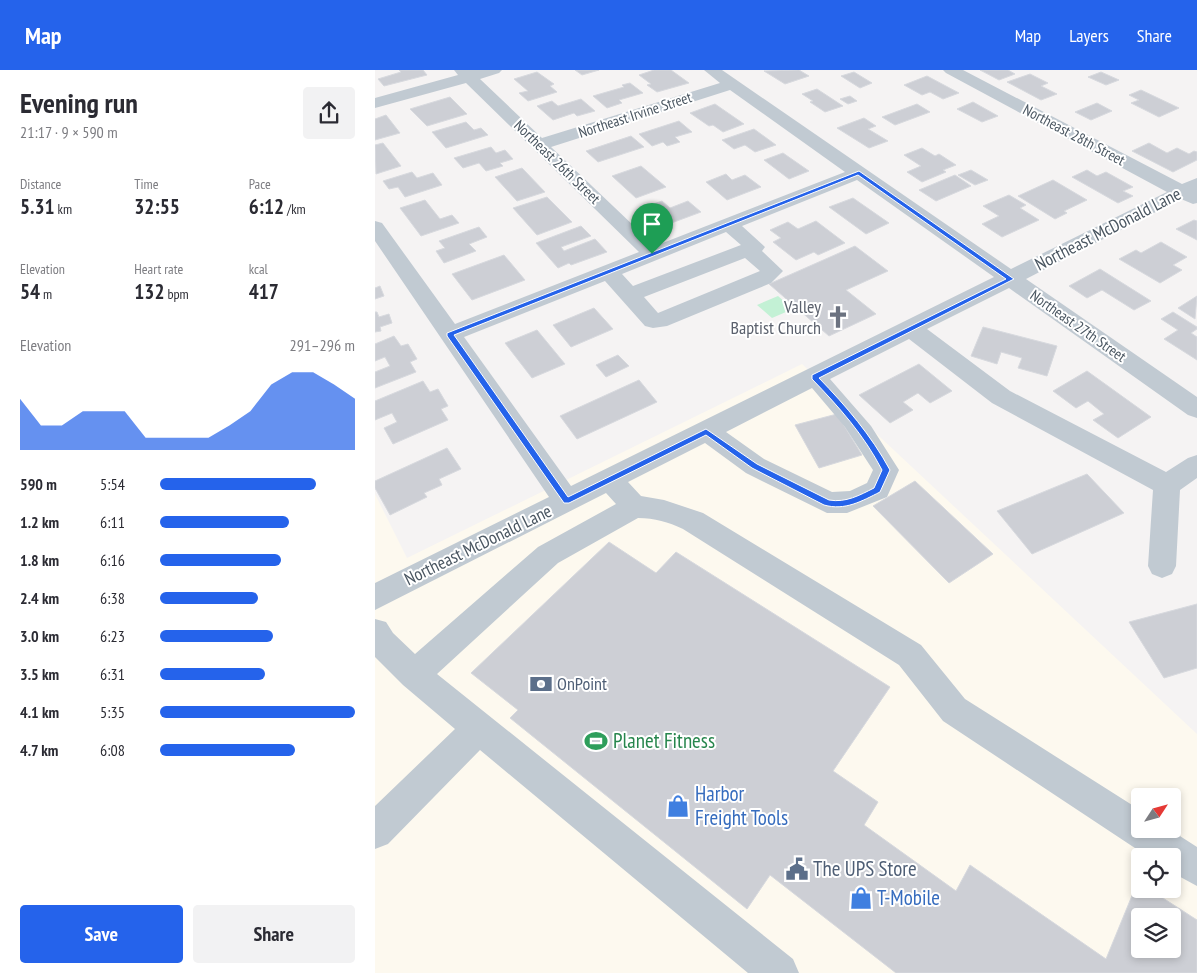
<!DOCTYPE html>
<meta charset="utf-8">
<style>
:root{--surface:#fff;--page:#f2f2f3;--text:#2b2b33;--muted:#7c7c81;--accent:#2563eb}
body{margin:0;font-family:"PT Sans Narrow",sans-serif;background:var(--page);color:var(--text);height:100vh;display:flex;flex-direction:column;font-size:19px;white-space:nowrap}
*{box-sizing:border-box;margin:0}
p{font-size:16px;color:var(--muted)}
.icon{flex:none;width:28px;height:28px;fill:none;stroke:currentColor;stroke-width:2;stroke-linecap:round;stroke-linejoin:round}
.map{position:relative;flex:1;overflow:hidden}
.sheet{display:flex;flex-direction:column;background:var(--surface);width:375px}
.sheet>*{flex:none}
.needle{width:32px;rotate:54deg}
.buttons{position:absolute;left:756px;top:718px;display:grid;gap:10px}
.buttons a{display:grid;place-items:center;width:50px;height:50px;border-radius:5px;background:var(--surface);box-shadow:0 2px 8px #0003;font-size:25px}
.pin{position:absolute;display:grid;place-items:center;width:42px;height:42px;color:#fff;margin:-51px -21px;border-radius:50% 50% 50% 0;rotate:-45deg;box-shadow:0 0 5px #0007}
.pin .icon{rotate:45deg}
.round{display:grid;place-items:center;flex:none;width:52px;height:52px;border-radius:5px;background:var(--page)}
.headline{display:flex;align-items:center;justify-content:space-between;height:85px;padding:0 20px}
h1{font-size:28px;font-weight:600;line-height:38px}
.figures{display:grid;grid-template-columns:repeat(3,1fr);gap:8px;height:85px;padding:5px 20px}
.figures div{display:grid;align-content:center}
.figures b{font-size:21px;font-weight:600}
.figures small{font-size:14px;font-weight:400}
.figures p{font-size:14px}
.chart{height:140px;padding:10px 20px}
.chart p{display:flex;justify-content:space-between}
.chart svg{width:100%;height:90px;margin-top:5px;fill:var(--accent);opacity:.7}
.cta{display:flex;gap:10px;margin-top:auto;padding:10px 20px}
.cta a{flex:1;height:58px;border-radius:5px;background:var(--accent);color:#fff;font-size:20px;font-weight:600;line-height:58px;text-align:center}
.cta a+a{background:var(--page);color:var(--text)}
ul{padding:0 20px;list-style:none;font-size:16px}
li{display:grid;grid-template-columns:80px 60px 1fr;align-items:center;height:38px}
li i{height:12px;border-radius:6px;background:var(--accent)}
header{display:flex;align-items:center;gap:30px;box-sizing:border-box;height:70px;padding:0 25px;background:var(--accent);color:#fff}
header strong{font-size:24px}
nav{display:flex;gap:28px;margin-inline-start:auto;font-size:18px}
main{display:flex;flex:1;min-height:0}
.map>svg:first-child{display:block}
.commercial{fill:#fdf9ef;fill-rule:evenodd}
.green{fill:#c3f1d5}
.building{fill:#cdcfd5;stroke:#d7d9de;fill-rule:evenodd}
.lines{fill:none;stroke-linecap:round;stroke-linejoin:round}
.minor{fill:#c1cad2;fill-rule:evenodd}
.route{fill:#2563eb;stroke:#fff;fill-rule:evenodd}
.labels{text-anchor:middle;stroke-width:4;stroke-linejoin:round;paint-order:stroke}
.far-street-label{font-size:15px;fill:#4a5661;stroke:#fff}
.street-label{font-size:18px;fill:#4a5661;stroke:#fff}
.worship-label{font-size:18px;fill:#5b616d;stroke:#fff;text-anchor:end}
.service-label{font-size:18px;fill:#4e5e75;stroke:#fff;text-anchor:start}
.near-leisure-label{font-size:21px;fill:#27864d;stroke:#fff;text-anchor:start}
.near-shop-label{font-size:21px;fill:#366cbe;stroke:#fff;text-anchor:start}
.near-service-label{font-size:21px;fill:#4e5e75;stroke:#fff;text-anchor:start}
</style>
<header>
<strong>Map</strong>
<nav><a>Map</a><a>Layers</a><a>Share</a></nav>
</header>
<main>
<section class="sheet">
<div class="headline"><div><h1>Evening run</h1><p>21:17 · 9 × 590 m</p></div><a class="round"><svg class="icon" aria-label="share" viewBox="0 0 24 24"><path d="M12 15V3M7 8l5-5 5 5M5 13v7h14v-7"/></svg></a></div>
<div class="figures">
<div><p>Distance</p><b>5.31<small> km</small></b></div>
<div><p>Time</p><b>32:55</b></div>
<div><p>Pace</p><b>6:12<small> /km</small></b></div>
</div>
<div class="figures">
<div><p>Elevation</p><b>54<small> m</small></b></div>
<div><p>Heart rate</p><b>132<small> bpm</small></b></div>
<div><p>kcal</p><b>417</b></div>
</div>
<div class="chart"><p><span>Elevation</span>291–296 m</p>
<svg viewBox="0 0 160 44" preserveAspectRatio="none"><path d="M0 44V19L10 32L20 32L30 25L40 25L50 25L60 38L70 38L80 38L90 38L100 32L110 25L120 12L130 6L140 6L150 12L160 19V44z"/></svg>
</div>
<ul>
<li><b>590 m</b>5:54<i style="width:80%"></i></li>
<li><b>1.2 km</b>6:11<i style="width:66%"></i></li>
<li><b>1.8 km</b>6:16<i style="width:62%"></i></li>
<li><b>2.4 km</b>6:38<i style="width:50%"></i></li>
<li><b>3.0 km</b>6:23<i style="width:58%"></i></li>
<li><b>3.5 km</b>6:31<i style="width:54%"></i></li>
<li><b>4.1 km</b>5:35<i style="width:100%"></i></li>
<li><b>4.7 km</b>6:08<i style="width:69%"></i></li>
</ul>
<div class="cta"><a>Save</a><a>Share</a></div>
</section>
<div class="map">
<svg width="822" height="903" viewBox="0 0 822 903">
<rect width="100%" height="100%" fill="#f5f3f3"/>
<!-- commercial -->
<path class="commercial" d="M427,294l395,370v239h-822v-479l32,64zM765,726h33v33h-33zM765,786h33v33h-33zM765,846h33v33h-33z"/>
<!-- green -->
<path class="green" d="M403,226l15,13 -21,9 -15,-13z"/>
<!-- building -->
<path class="building" d="M24,0h24l4,5 -43,11 -6,-7 23,-7z
M200,0h24l-17,5z
M279,0h17l18,13 -32,9 -10,-7 4,-1 -12,-9z
M424,0l10,6 -24,8 -21,-13z
M605,0h28l7,4 -16,6z
M162,2l17,12 -4,2 7,6 -29,9 -9,-8 9,-2 -14,-12z
M479,2l18,11 -12,5 -19,-12z
M726,2l18,8 -13,5 -18,-8z
M655,4l18,9 -7,3 16,8 -16,6 -34,-18z
M552,6l32,17 -16,6 -13,-7 -8,3 -18,-10z
M255,13l13,10 -24,7 3,3 -15,5 -14,-12 31,-9 -2,-2z
M442,19l26,17 -18,6 -15,-10 3,-1 -11,-7z
M766,20l38,18 -20,9 -28,-14 8,-3 -10,-5z
M475,26l7,5 -9,3 -8,-5z
M75,27l17,17 -40,12 -17,-17z
M206,29l14,12 -18,5 -3,-3 -21,7 -16,-14 15,-5 6,5z
M598,32l25,14 -16,6 -25,-13z
M722,33l15,8 -21,9 -16,-8z
M340,34l29,20 -21,8 -10,-7 -4,1 -19,-13z
M542,34l13,8 -35,13 -13,-8z
M11,45l14,18 -25,7v-21z
M489,48l12,8 -8,3 20,12 -19,7 -32,-20z
M304,51l13,11 -17,5 5,5 -13,4 -4,-4 -11,4 -13,-12z
M91,52l8,8 7,-2 7,7 -42,13 -14,-16z
M379,59l22,16 -21,7 -10,-7 -11,4 -12,-9z
M256,66l13,11 -46,15 -12,-11z
M8,73l18,23 -25,8 -1,-29z
M774,73l18,10 10,-5 12,6 5,-3 3,1v8l-24,12 -41,-21z
M116,77l5,6 9,-3 8,9 -13,4 3,3 -17,5 -7,-8 -16,5 -9,-10z
M547,78l13,8 4,-2 17,11 -13,5 3,2 -24,10 -15,-10 14,-6 -17,-11z
M408,83l26,18 -20,8 -25,-19z
M266,96l25,21 -30,11 -24,-22z
M147,98l23,24 -28,9 -22,-24z
M596,100l17,10 -13,5 -17,-10z
M712,100l10,6 9,-4 27,15 -10,4 10,5 -15,7 -46,-26z
M37,102l5,6 16,-5 9,12 -37,12 -7,-10 -9,2 -6,-8z
M351,104l6,6 13,-5 16,12 -34,13 -21,-18z
M580,105l16,11 -35,15 -17,-11z
M678,110l34,20 -23,11 3,2 -12,6 -37,-23z
M634,125l17,10 -6,3 19,12 -37,17 -20,-13 17,-8 -16,-10z
M172,127l25,25 -35,13 -24,-27z
M478,128l36,25 -23,11 -37,-27z
M50,130l15,19 12,-4 7,8 -38,13 -21,-28z
M287,131l8,7 18,-7 13,11 -35,13 -21,-18z
M819,150l3,1v19l-21,-11z
M441,151l29,22 -27,12 -4,-3 -18,8 -23,-18 8,-4 -11,-8 18,-8 10,7z
M206,156l10,10 -30,11 3,4 31,-12 12,13 -36,13 -2,-2 -11,5 -22,-25z
M104,157l8,10 -18,7 7,7 -32,12 -8,-12 9,-3 -6,-7z
M786,172l26,15 -14,8 9,5 -22,13 -41,-24 17,-9 5,3z
M480,176l33,25 -42,19 30,24 -47,22 -60,-52z
M129,185l21,25 -53,20 -20,-26z
M725,199l51,32 -17,9 -32,-20 -15,8 -18,-12z
M5,216l4,10 -9,3v-11z
M822,226l-2,23 -17,-11z
M219,238l19,21 -42,18 -18,-22z
M0,242h2l2,5 10,-3 3,9 -12,4 1,4 -6,1z
M798,242l24,15v2l-6,4 6,4v23l-33,-21 14,-9 -17,-11z
M608,257l74,19 -10,30 -29,-8 4,-10 -21,-6 -4,12 -26,-8z
M162,260l28,34 -33,14 -27,-35z
M19,266l7,10 7,-2 9,15 -7,3 6,10 -41,16v-16l15,-6 -5,-9 -10,4v-17z
M243,285l11,11 -23,11 -10,-12z
M544,294l33,27 -22,12 -12,-10 -15,9 10,8 -23,13 -31,-28z
M712,301l64,46 -33,21 -25,-18 11,-6 -16,-13 -12,7 -23,-17z
M264,310l18,22 -80,37 -17,-23z
M48,311l7,11 8,-3 10,17 -7,3 7,11 -55,24 -9,-16 13,-6 -5,-9 -17,7v-19z
M462,344l25,41 -43,13 -24,-43z
M72,378l14,21 -22,10 3,6 -18,8 3,4 -37,18 -15,-27v-7z
M712,404l37,39 -92,41 -35,-43z
M540,411l78,73 -44,29 -76,-77z
M234,472l47,31 20,-21 214,135 -57,84 45,31 -14,23 92,66 14,-26 136,94 32,-78 2,2v6h9l48,31v53h-301l-126,-98 -23,34 -237,-191 8,-8 -47,-37zM765,846h33v33h-33z
M822,534v64l-33,10 -35,-56z"/>
<g class="lines">
<!-- minor -->
<path class="minor" d="M79,0h48l-3,3 -19,6 62,59 178,-55 -16,-13h18l289,199 156,-77 -221,-119 -3,-3h20l219,114 15,-6v25l-4,1 -12,-5 -155,80 171,118v21l-9,-3 -179,-127 -82,41 83,62 156,81 22,-14 9,-3v23l-17,12 -4,76 -4,8 -10,4 -10,-4 -4,-8 5,-76 -161,-87 -83,-64 -79,40 41,47 28,44 -12,27 -40,16h-20l-81,-40 -41,-30 -77,39 13,14 23,4 39,13 218,132 44,54 175,111v19h29l28,18v39l-24,-13v-17h-26l-204,-135 -44,-56 -216,-136c-15,-7 -28,-11 -45,-11l-80,45 -121,111 356,285 6,14h-51l-268,-223 -92,94 -13,5v-43l80,-77 -52,-44 -28,-28v-38l11,3 7,11 22,21 123,-107 78,-43 -10,-11 -231,117v-27l174,-86 -174,-256v-20l7,2 73,101 184,-72 -173,-169 -91,25v-10l83,-23zM355,20l115,82 -190,74 -104,-99zM482,110l137,97 -423,209 -107,-149 141,-56 40,45 8,2 14,-2 104,-43 12,-12 -21,-20 3,-4 -23,-21zM351,162l15,13 -108,41 -11,-12zM370,188l15,13 -102,42 -14,-16zM437,318l33,39 24,37 4,6 -6,13 -17,8 -18,1 -68,-33 -38,-27z"/>
</g>
<!-- route -->
<path class="route" d="M484,101l155,108 -195,99c27,28 52,57 71,92l-10,22c-18,9 -35,19 -56,13l-72,-37 -46,-33 -137,68h-5l-117,-167v-3zM483,105l148,104 -194,96v4c27,28 52,56 70,91l-8,18c-14,7 -28,15 -45,12l-72,-36 -51,-35 -138,68 -114,-162z"/>
<!-- icons -->
<defs>
<symbol id="church-bare" viewBox="-9 -9 18 18"><path d="M-1.2-6h2.4v3.5h3.3v2.4h-3.3V6h-2.4V-.1h-3.3v-2.4h3.3Z" fill="#6b7280" stroke="#fff" stroke-width="2.5" paint-order="stroke"/></symbol>
<symbol id="bank-bare" viewBox="-9 -9 18 18"><path d="M-6-4H6V4H-6ZM0-2.3a2.3 2.3 0 1 0 0 4.6a2.3 2.3 0 1 0 0-4.6Z" fill="#5c6f8a" stroke="#fff" stroke-width="2.5" paint-order="stroke"/></symbol>
<symbol id="stadium-bare" viewBox="-9 -9 18 18"><path d="M0-5a6.5 5 0 1 0 0 10a6.5 5 0 1 0 0-10ZM-3.5-1.8h7v3.6h-7Z" fill="#2e9e5b" stroke="#fff" stroke-width="2.5" paint-order="stroke"/></symbol>
<symbol id="shop-bare" viewBox="-9 -9 18 18"><path d="M-5-2.5h2.3a2.7 3.5 0 0 1 5.4 0H5L5.5 6h-11ZM-1.5-2.5h3a1.5 2.3 0 0 0-3 0Z" fill="#3f7fe0" stroke="#fff" stroke-width="2.5" paint-order="stroke"/></symbol>
<symbol id="civic-bare" viewBox="-9 -9 18 18"><path d="M-.6-6.5H3V-4.5H.6V-3L4-1V1h2V6H-6V1h2V-1L-.6-3ZM-1.2 2.5V6h2.4V2.5Z" fill="#5c6f8a" stroke="#fff" stroke-width="2.5" paint-order="stroke"/></symbol>
</defs>
<g fill-rule="evenodd">
<use href="#church-bare" x="447" y="231" width="32" height="32"/>
<use href="#bank-bare" x="150" y="598" width="32" height="32"/>
<use href="#stadium-bare" x="205" y="655" width="32" height="32"/>
<use href="#shop-bare" x="287" y="720" width="32" height="32"/>
<use href="#civic-bare" x="406" y="783" width="32" height="32"/>
<use href="#shop-bare" x="470" y="812" width="32" height="32"/>
</g>
<g class="labels">
<!-- far-street labels -->
<g class="far-street-label">
<text transform="translate(260 45) rotate(-18)" y="5">Northeast Irvine Street</text>
<text transform="translate(699 65) rotate(28)" y="5">Northeast 28th Street</text>
<text transform="translate(182 92) rotate(44)" y="5">Northeast 26th Street</text>
<text transform="translate(703 256) rotate(35)" y="5">Northeast 27th Street</text>
</g>
<!-- street labels -->
<g class="street-label">
<text transform="translate(733 159) rotate(-27)" y="6">Northeast McDonald Lane</text>
<text transform="translate(103 475) rotate(-26)" y="6">Northeast McDonald Lane</text>
</g>
<!-- worship labels -->
<g class="worship-label">
<text x="446" y="243">Valley<tspan x="446" dy="21">Baptist Church</tspan></text>
</g>
<!-- service labels -->
<g class="service-label">
<text x="182" y="620">OnPoint</text>
</g>
<!-- near-leisure labels -->
<g class="near-leisure-label">
<text x="238" y="678">Planet Fitness</text>
</g>
<!-- near-shop labels -->
<g class="near-shop-label">
<text x="320" y="731">Harbor<tspan x="320" dy="24">Freight Tools</tspan></text>
<text x="502" y="835">T-Mobile</text>
</g>
<!-- near-service labels -->
<g class="near-service-label">
<text x="438" y="806">The UPS Store</text>
</g>
</g>
</svg>
<div class="buttons">
<a><svg class="needle" viewBox="-14 -14 28 28"><path d="M0-13l5 13h-10z" fill="#e53935"/><path d="M0 13l5-13h-10z" fill="#7c7c81"/></svg></a>
<a><svg class="icon" aria-label="locate" viewBox="0 0 24 24"><circle cx="12" cy="12" r="6"/><path d="M12 2v4M12 18v4M2 12h4M18 12h4"/></svg></a>
<a><svg class="icon" aria-label="layers" viewBox="0 0 24 24"><path d="M12 4l9 5-9 5-9-5zM3 14l9 5 9-5"/></svg></a>
</div>
<div class="pin" style="left:277px;top:184px;background:#1e9e55"><svg class="icon" aria-label="arrive" viewBox="0 0 24 24"><path d="M6 21V4h12l-3 4 3 4H6"/></svg></div>
</div>
</main>
